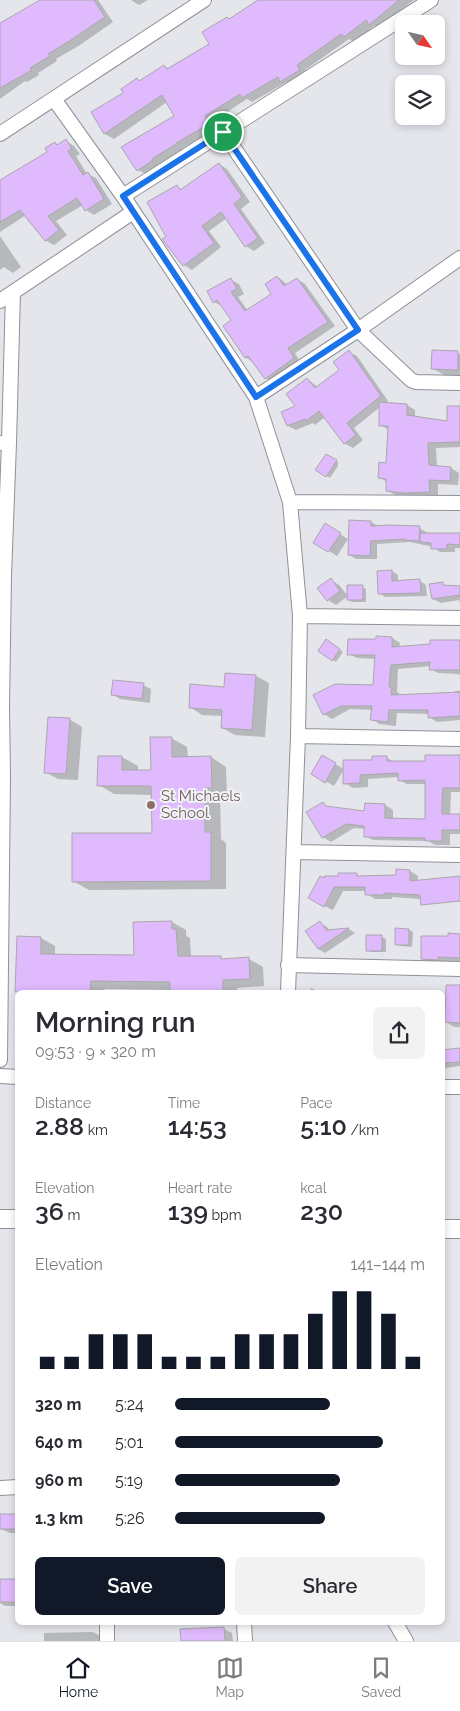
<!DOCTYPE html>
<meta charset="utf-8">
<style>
:root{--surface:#fff;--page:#f2f2f3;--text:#2b2b33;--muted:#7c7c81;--line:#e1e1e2;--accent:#111827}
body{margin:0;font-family:Raleway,sans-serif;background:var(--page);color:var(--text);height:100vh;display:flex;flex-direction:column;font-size:19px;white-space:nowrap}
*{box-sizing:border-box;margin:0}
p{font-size:16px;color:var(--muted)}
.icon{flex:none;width:28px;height:28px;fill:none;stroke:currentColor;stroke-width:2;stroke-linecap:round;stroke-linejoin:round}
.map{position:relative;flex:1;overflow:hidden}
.drawer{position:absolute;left:15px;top:990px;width:430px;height:635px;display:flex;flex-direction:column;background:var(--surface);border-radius:8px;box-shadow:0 2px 8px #0003}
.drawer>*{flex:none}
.needle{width:32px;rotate:124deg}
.fabs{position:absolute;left:395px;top:15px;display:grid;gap:10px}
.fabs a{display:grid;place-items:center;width:50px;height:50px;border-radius:8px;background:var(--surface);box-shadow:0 2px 8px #0003;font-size:25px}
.pin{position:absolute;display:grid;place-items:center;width:42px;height:42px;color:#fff;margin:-21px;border:2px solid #fff;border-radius:50%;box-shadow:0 1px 5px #0007}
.round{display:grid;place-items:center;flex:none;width:52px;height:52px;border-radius:8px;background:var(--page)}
.overview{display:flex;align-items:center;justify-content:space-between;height:85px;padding:0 20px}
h1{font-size:28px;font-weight:600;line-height:38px}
.figures{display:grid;grid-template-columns:repeat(3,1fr);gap:8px;height:85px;padding:5px 20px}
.figures div{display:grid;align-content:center}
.figures b{font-size:25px;font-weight:600}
.figures small{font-size:14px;font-weight:400}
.figures p{font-size:14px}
.chart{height:140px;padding:10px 20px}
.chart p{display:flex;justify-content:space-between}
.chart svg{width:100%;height:90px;margin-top:5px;stroke:var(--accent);stroke-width:6}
.button{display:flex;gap:10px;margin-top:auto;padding:10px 20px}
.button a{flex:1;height:58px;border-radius:8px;background:var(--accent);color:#fff;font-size:20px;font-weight:600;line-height:58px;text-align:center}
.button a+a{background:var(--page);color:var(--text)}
ul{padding:0 20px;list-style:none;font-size:16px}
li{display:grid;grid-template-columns:80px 60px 1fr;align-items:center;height:38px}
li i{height:12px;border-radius:6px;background:var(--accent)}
.menu{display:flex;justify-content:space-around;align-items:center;height:70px;border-top:1px solid var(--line);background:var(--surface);font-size:14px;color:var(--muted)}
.menu a{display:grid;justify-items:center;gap:2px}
.menu .current{color:var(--accent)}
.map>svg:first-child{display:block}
.shadow{fill:#0003}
.building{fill:#dfbafd;stroke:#aaa7ad}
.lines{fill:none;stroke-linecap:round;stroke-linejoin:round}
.minor-casing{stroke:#909197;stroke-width:16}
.tertiary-casing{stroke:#909197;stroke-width:20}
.minor{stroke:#fff;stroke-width:14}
.tertiary{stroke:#fff;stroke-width:18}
.route-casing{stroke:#fff;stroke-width:10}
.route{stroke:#1a73e8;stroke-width:6}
.education-dot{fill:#8d6e63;stroke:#f1f3fa;stroke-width:2}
.labels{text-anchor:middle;stroke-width:4;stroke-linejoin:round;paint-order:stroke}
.education-label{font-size:15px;fill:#785e54;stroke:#f1f3fa;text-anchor:start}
</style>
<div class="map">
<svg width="460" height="1641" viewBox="0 0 460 1641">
<rect width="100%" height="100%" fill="#e4e6ec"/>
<!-- shadow -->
<path class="shadow" d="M41,0h57l15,22 -33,23 -24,14 1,2 -19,12 1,2 -12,7 -2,-1 -25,18v-75z
M131,0h17l-9,5z
M261,0h153l-21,16 1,2 -15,11 -5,-3 -20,16 -5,-3 -44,31 3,5 -18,11 -5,-3 -33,19 -5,-3 -34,22 4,8 -34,19 1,2 -24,14 1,2 -14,9 -9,-5 -15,-22 52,-32 -8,-14 -53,37 -9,-5 -12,-21 32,-19 12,-15 4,3 23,-16 6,3 40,-25 20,-24z
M66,141l8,5 6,8 -4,2 11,18 9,4 16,26 -18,11 -8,-5 -3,-5 -27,16 11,14 -13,10 -9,-5 -19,-25 -26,17v-47l49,-33 6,-9 4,2z
M219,164l8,5 23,33 -9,7 24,34 -11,8 -8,-5 -19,-28 -18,13 12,16 -29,23 -8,-5 -20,-26 4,-2 9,-50 5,3z
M0,236l21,31 -8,6 -9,-6 -4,3z
M278,277l10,8 9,-6 8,5 30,42 -40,27 6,10 -28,19 -8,-4 -12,-16 -8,-5 -12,-36 -11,-15 -8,-4 17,-22 8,4 5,10 -6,3 10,14 25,-17z
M349,352l8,4 31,45 -3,3 22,1 8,5v8l33,4 12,-15v40l-24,1 1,19 14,1 8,5 1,-9 -2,21 -20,-1v12l-24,1 -19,-2 -8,-5v-8l-8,-5 8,-13 2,-34 -9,-5v-18l-26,21 9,12 -10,8 -9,-5 -19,-26 -10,8 -2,-2 -17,7 -8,-4 19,-47 11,8 23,-17z
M458,353l2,1v22l-16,-1 -12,-7z
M326,455l12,7v4l-8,12 -13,-9z
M0,470l3,2v25h-3z
M371,522l7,4 41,2 7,4v2h33l1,-2v16h-5v4h-15l-7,-5 -23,-5 -33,2v15h-21l-7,-4z
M335,531l13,8 -11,17 -22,-14z
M392,571l6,4v7l22,-1 6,4 1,11 -42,1 -6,-4z
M331,580l8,5 9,11 -12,9 -8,-5 -9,-11z
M442,584l6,3h12v16l-1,-3 -18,3 -8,-4z
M362,587l4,2v13h-14l-4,-3z
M392,638l8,5 -1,5 32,-3v-4l29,-1v35l-3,-1 -19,-1 -7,-4v-3l-33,3 -1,23 2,1v3l56,-2v-3h5v29l-23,2 -8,-5v-3l-32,-1 -1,13 -17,-2 -7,-5 1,-9 -23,-1 -18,10 -8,-5 50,-28 2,-27 -19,-1 -8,-4 28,-13z
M330,643l13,9 -7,10 -16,-11z
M226,674l30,2 13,7 -4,54 -30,-2 -13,-7 1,-12 -21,-1 -12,-8 35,-19z
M143,685l8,4 -1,14 -30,-4 -8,-5z
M69,719l13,8 -4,53 -20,-1 -13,-7z
M171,738l16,9 1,11 23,-1 15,10 1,29h-7l1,43 5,4v46l-137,1 -16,-9 80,-47v-39l-39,-1 -15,-9v-28h23l16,9v6h14z
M460,756v36h-9l-1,23h10v19h-10v11h-15l-7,-4 -55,-1 -8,-4v-7l-11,-1 -23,14 -8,-5v-33l8,4 35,4 19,-7 8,5v10l33,1v-37h-19l-8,-4v-3l-31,2v8l-15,1 -8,-5 28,-22 13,-4 8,5h32z
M323,757l21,12 -10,17 -21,-12z
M410,871l8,5v6l42,-4v24l-68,-5v2h-17l-8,-5 -1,-3h-23l-10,19 -15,-7 8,-23 30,-6 4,3 37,-1z
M172,922l14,8v6l4,2 1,19 30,1 3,2 25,-1 14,8 1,19 -27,2v4h-66v-2l-66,-1 -1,3h-86l-1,3 1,-58 23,1 14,8v9l80,1z
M320,923l7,4 3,4 19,-2 6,4 -30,20 -7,-4z
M409,930l4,2 -1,15 -12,-1 -4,-2z
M460,935v27l-14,-1v3l-16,-1 -8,-4 27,-21z
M382,937l4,2v13h-15l-4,-2z
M460,987v40h-6l-8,-5v-8h-4v-16h5z
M311,988l9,4h-11z
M442,1049l3,2 15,-2v17l-15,2v12h-3z
M18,1516v17h-8l-9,-4z
M0,1580l18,1v25h-13l-5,-3z
M273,1622h95v2l-90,1z
M224,1629l8,4 1,8h-51z
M93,1632l13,7v2h-62v-8z"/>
<!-- building -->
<path class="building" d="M40,0h54l11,17 -34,23 -23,14 2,2 -20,12 2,2 -32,18v-65z
M258,0h141l-30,25 -3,-5 -22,17 -3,-3 -44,31 3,5 -20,12 -2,-5 -36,21 -2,-4 -35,22 4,8 -33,19v1l-24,15 1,1 -16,11 -16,-24 53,-31 -12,-21 -58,39 -13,-22 32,-19 -2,-4 16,-11 2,3 25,-16 3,4 42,-25 -7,-12 25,-15 2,2z
M66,139l6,10 -4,2 15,24 5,-3 16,27 -19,12 -8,-13 -29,18 11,14 -14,11 -25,-31 -20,12v-42l47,-28 -2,-4 10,-6 2,3z
M219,163l23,34 -8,7 24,34 -13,9 -24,-35 -19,14 12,17 -31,23 -21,-27 4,-2 -19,-35 30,-17 3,5z
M277,276l7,10 13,-8 31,44 -40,26 6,10 -29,21 -17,-23 -3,2 -15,-22 -7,-10 8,-6 -14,-20 -4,3 -6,-12 24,-13 6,11 -6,3 14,19 26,-17 -6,-10z
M349,350l32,46 -34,27 9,12 -12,9 -25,-33 -13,10 -1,-2 -18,7 -6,-14 14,-6 -9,-12 21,-16 8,10 24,-18 -6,-8z
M432,350l26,1v19l-27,-1z
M379,402l28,2v11l40,6v-15h13v36l-32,1 1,22 22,2 -1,14 -21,-1 1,12 -25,1 -19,-2v-12l-8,-1 1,-16 7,1 2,-37h-9z
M326,454l11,6 -11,17 -11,-7z
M349,520l22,1v5l19,-1 30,1 -1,15 -14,-1v-1l-34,2 -1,15 -22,-1z
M325,523l16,10 -13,19 -15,-9z
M420,533h40v12l-13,-1v5h-16v-6l-11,-1z
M392,570v11l28,-2 1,14 -43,1 -1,-23z
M331,578l9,13 -13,10 -10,-13z
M443,582v3l17,1v9l-28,4 -3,-15z
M347,585h16v15h-16z
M376,636l16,1v10l38,-3v-4h30v30h-31l1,-8 -39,3 -2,22h3l-1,8 69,-3v24l-32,2v-8h-39l-1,12 -18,-2 2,-14h-31l-18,9 -10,-20 22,-11 38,1 2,-30h-28l1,-16h28z
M326,639l14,10 -8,12 -14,-10z
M225,673l31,2 -4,55 -31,-2 1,-18 -33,-2 1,-24 34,3z
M113,680l31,3 -2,16 -31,-4z
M48,717l22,1 -4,56 -22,-1z
M150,737h22v20l39,-1 1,32h-7v44h6v49l-139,1v-49h80l-1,-47h-54l1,-30h24v14h29z
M322,755l14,8 -11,20 -14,-9z
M425,755h35v33h-17l-1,12v14h18v16h-18v11h-17v-3l-61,-1v-11l-18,-2 -24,14 -16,-26 17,-10 3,4 38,5 1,-8 20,1v14l40,1v-39l-27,1v-8l-38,2v8l-17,1v-24h29v-4h15v5h38z
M396,869l14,1v11l50,-5v25l-39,4 -1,-10 -36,-2v2h-19v-8h-31l-10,20 -16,-9 12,-22 4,2v-2h14v-3h19v3l39,-1z
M172,921v8h4l2,27h43v3l28,-2 1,22 -27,1v12h-53v-10l-79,-1 -1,11h-75l2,-56 24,1v17l93,1 -1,-33z
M320,921l6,9 23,-2 -31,21 -13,-18z
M395,928l14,1v16h-14z
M448,933l12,1v24l-22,-1v3l-17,-1v-23h27z
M366,935h16v16h-16z
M446,985h14v38l-15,-1z
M460,1048v14l-18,1v-13z
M0,1514h18v15h-18z
M0,1579h18v23h-18z
M224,1627l1,14h-44l-1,-12z"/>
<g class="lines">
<defs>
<path id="minor" d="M54,99l69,97 308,-196
M223,132l135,198 53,50 5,2 44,1
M0,134l204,-134
M123,196l133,201 34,105 10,114
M0,301l133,-89
M256,397l102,-67 102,-72
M0,443h9l-5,133 -2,131 -2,-1
M9,443l4,-151
M290,502l170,1
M298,736l162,3
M294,852l166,3
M288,965l172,4
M288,992l10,-256 2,-120 160,2
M0,1060l3,-284 -1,-69
M0,1076l18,1
M442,1087h18
M0,1488l18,-1
M107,1622v19
M244,1622l1,19
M395,1622l11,19"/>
<path id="tertiary" d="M0,1219h18
M442,1229h18"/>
</defs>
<!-- minor casing -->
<use href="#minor" class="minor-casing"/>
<!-- tertiary casing -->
<use href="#tertiary" class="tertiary-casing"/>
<!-- minor -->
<use href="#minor" class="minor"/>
<!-- tertiary -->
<use href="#tertiary" class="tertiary"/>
</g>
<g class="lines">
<defs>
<path id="route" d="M223,132l135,198 -102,67 -133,-201z"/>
</defs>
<!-- route casing -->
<use href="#route" class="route-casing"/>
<!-- route -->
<use href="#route" class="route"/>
</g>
<!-- markers -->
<circle class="education-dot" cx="151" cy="805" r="5"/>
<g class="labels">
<!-- education labels -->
<g class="education-label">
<text x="161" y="801">St Michaels<tspan x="161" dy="17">School</tspan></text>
</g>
</g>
</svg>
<div class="fabs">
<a><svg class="needle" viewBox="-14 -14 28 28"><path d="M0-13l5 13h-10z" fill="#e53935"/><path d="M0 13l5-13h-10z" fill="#7c7c81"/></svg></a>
<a><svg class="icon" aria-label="layers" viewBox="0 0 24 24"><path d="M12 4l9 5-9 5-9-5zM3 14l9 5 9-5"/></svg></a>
</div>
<div class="pin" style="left:223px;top:132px;background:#1e9e55"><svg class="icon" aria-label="arrive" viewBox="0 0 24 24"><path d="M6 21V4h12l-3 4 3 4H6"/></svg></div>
<section class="drawer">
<div class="overview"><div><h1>Morning run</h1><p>09:53 · 9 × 320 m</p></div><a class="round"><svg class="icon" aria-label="share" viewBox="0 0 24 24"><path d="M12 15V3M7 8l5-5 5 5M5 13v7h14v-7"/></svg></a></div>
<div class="figures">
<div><p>Distance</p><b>2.88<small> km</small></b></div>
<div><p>Time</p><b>14:53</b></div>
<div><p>Pace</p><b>5:10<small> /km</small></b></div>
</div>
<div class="figures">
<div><p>Elevation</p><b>36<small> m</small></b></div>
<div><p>Heart rate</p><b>139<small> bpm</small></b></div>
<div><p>kcal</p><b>230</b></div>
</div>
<div class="chart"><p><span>Elevation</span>141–144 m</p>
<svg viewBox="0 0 160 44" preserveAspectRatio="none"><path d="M5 44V38M15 44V38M25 44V27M35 44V27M45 44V27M55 44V38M65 44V38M75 44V38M85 44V27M95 44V27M105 44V27M115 44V17M125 44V6M135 44V6M145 44V17M155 44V38"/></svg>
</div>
<ul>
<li><b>320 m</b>5:24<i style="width:62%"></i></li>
<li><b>640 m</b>5:01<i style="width:83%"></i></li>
<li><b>960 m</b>5:19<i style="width:66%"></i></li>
<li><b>1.3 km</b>5:26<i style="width:60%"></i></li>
</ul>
<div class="button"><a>Save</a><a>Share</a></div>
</section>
</div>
<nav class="menu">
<a class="current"><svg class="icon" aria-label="home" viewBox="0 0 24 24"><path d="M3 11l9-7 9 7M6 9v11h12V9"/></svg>Home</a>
<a><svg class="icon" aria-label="map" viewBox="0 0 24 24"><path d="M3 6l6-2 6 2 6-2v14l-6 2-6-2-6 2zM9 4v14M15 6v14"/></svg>Map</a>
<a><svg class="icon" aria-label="saved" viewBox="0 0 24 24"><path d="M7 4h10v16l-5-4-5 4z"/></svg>Saved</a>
</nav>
